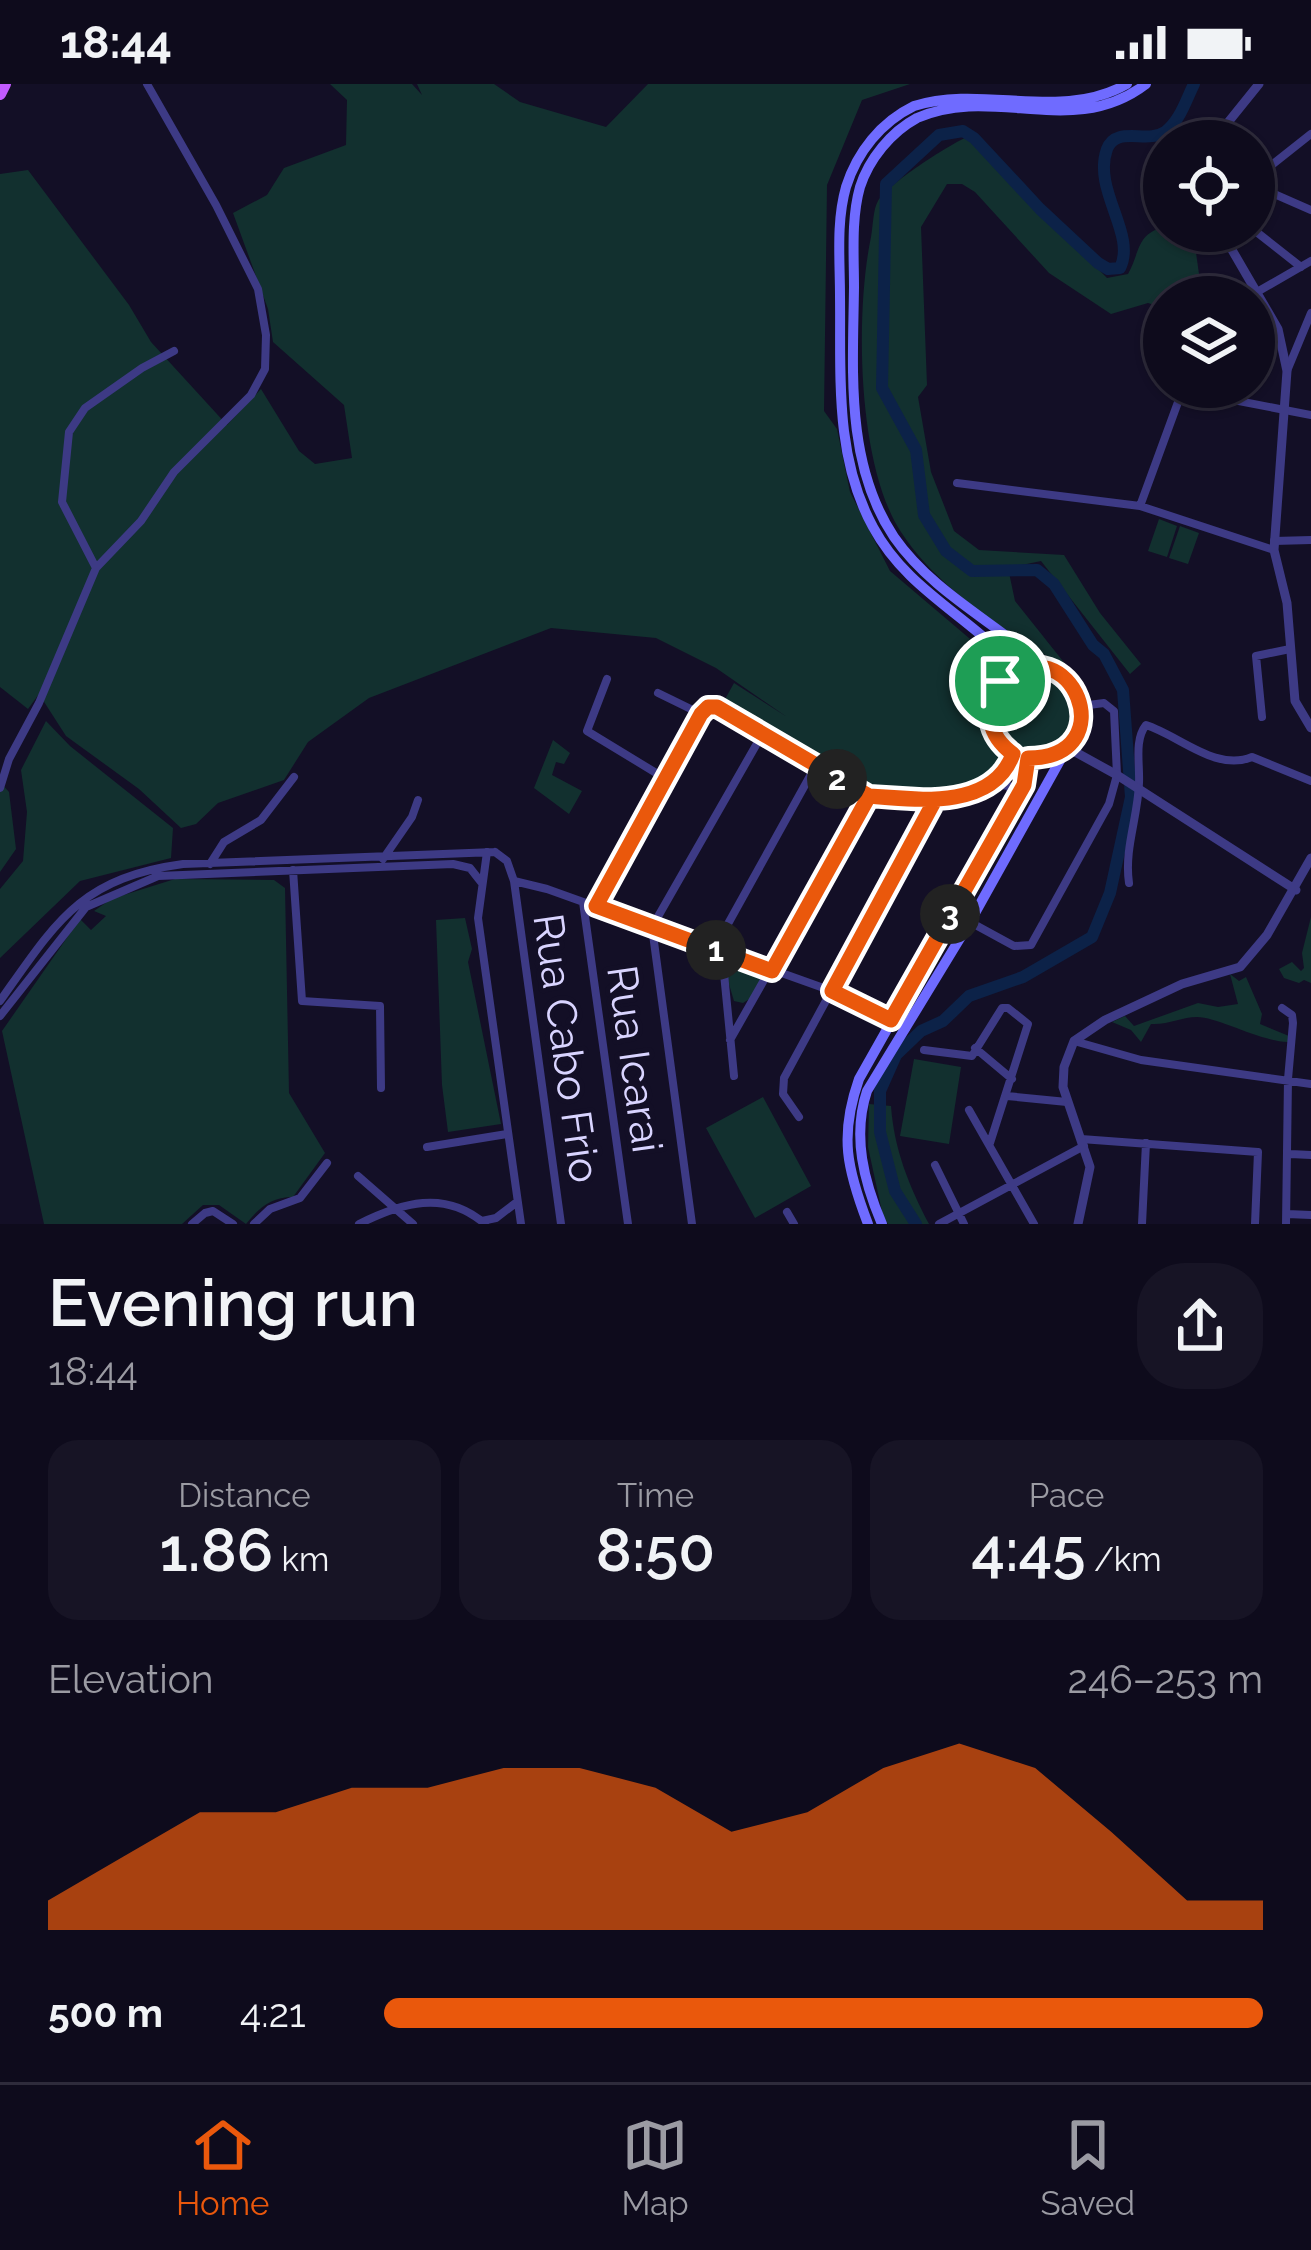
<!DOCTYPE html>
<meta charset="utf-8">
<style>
:root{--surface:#0e0b1c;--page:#171425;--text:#f1f3f6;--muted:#9b9ba3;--line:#2e2b3b;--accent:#ea580c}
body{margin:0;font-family:Raleway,sans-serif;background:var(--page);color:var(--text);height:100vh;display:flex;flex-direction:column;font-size:45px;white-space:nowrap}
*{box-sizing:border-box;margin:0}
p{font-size:39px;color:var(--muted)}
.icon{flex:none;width:66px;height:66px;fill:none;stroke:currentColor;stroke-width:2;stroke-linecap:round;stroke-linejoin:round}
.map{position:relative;height:1140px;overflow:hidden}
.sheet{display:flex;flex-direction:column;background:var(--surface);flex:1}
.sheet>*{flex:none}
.tools{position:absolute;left:1143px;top:36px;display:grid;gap:24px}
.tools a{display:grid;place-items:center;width:132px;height:132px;border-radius:50%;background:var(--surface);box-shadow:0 3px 9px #0004,0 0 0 3px var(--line);font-size:60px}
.pin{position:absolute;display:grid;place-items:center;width:102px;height:102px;color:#fff;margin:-51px;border:6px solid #fff;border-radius:50%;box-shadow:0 3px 12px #0007}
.km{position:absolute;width:60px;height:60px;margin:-30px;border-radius:50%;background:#222;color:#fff;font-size:33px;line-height:60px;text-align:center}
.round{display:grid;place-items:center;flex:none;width:126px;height:126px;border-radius:48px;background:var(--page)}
.overview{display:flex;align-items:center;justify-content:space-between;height:204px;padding:0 48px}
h1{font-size:66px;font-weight:600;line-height:90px}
.stats{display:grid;grid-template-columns:repeat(3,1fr);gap:18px;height:204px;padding:12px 48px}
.stats div{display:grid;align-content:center;border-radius:30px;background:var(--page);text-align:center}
.stats b{font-size:60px;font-weight:600}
.stats small{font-size:33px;font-weight:400}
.stats p{font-size:33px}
.chart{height:336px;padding:24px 48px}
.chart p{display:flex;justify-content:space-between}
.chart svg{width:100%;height:216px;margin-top:12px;fill:var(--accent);opacity:.7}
ul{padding:0 48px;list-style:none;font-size:39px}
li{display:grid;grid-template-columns:192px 144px 1fr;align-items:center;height:90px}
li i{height:30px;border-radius:15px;background:var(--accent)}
.status{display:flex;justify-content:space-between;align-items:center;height:84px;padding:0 60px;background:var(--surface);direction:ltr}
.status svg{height:33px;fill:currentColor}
.menu{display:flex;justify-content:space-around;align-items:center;height:168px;border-top:3px solid var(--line);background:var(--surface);font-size:33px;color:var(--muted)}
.menu a{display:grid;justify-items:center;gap:6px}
.menu .active{color:var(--accent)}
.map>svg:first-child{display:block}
.green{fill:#12302f}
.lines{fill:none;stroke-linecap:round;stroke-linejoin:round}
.river{stroke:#0c2248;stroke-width:12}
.minor{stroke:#3d3a85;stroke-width:8}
.tertiary{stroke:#3d3a85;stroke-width:9}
.secondary{stroke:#6f6bff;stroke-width:10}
.primary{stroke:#c25bff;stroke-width:12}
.route-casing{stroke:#fff;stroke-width:24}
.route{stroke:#ea580c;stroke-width:15}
.labels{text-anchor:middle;stroke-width:10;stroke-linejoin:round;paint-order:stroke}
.street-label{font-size:42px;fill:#d9d4ff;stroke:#130f26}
</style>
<div class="status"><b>18:44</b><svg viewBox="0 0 49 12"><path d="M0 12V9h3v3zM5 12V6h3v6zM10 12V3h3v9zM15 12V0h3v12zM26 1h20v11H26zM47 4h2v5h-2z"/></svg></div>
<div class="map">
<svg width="1311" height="1140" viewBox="0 0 1311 1140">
<rect width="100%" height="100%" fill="#130f26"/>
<!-- green -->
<path class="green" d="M330,0h82l10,11 -5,-11h77l26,18 86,25 42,-43h262l-48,16 -35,85 -3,226 13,18 13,63 40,79 99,84c11,43 -26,60 12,100l-2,6 5,-5 1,11c-111,72 -189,-15 -281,-66l10,-18 53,34 -71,-49 -60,-30 -105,-10 -182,70 -61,44 -24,38 -66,23 -22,21 -15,4 -42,-39 -73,-53 -27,-42 -11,15 -28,-22v-513l28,-4 101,135 22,37 76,83 34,-36 38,62 16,13 37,-6 -8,-53 -71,-63 -5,-33 -35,-96 34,-18 17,-27 62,-23 1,-45z
M967,53l140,141 21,-4c12,-21 8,-40 36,-47v4h29l6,43 23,6 -4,13 -54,4v11l-16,-5 -37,11 -62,-41 -74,-81 -13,-8h-15l-26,43 6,158 -9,12 13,75 23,59 25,19 85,5 36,58 41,51 -11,10 -89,-113 -33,7 7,33 55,69c-58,-35 -131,-79 -169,-138 -44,-67 -46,-219 -30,-295 2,-10 2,-28 7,-36 11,-18 69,-55 89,-64z
M1159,435l18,7 -10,31 -19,-6z
M1180,442l19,7 -11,31 -19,-6z
M995 627a39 39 0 1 1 78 0a39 39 0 1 1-78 0Z
M46,637l24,25 103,82 -2,30 -91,23 -80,77v-69l23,-28 4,-49 -6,-42z
M553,656l17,13 -6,11 -8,-2 -4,13 30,16 -13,23 -35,-26z
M0,698l9,10 7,57 -16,23z
M175,795l99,1 11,8 4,205 36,60 -32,44c-22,0 -33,10 -47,27l-27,-19h-16l-21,19h-138l-42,-193 78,-112 11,11 15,-14 -12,-5 17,-12z
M1311,833v66l-7,-3 -5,3 -15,-5 -5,-9 13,-7 9,9 3,-3 -2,-15z
M465,834l7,31 -4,13 33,162 -53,8 -6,-47 -6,-165z
M737,883l24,11 -7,18 -11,7 -9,-2 -8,-27z
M1230,890l9,7 7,-4 16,37 -2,10 29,12 -1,6c-29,-1 -70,-25 -91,-25 -15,0 -29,8 -46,7l-10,18 -10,-12 -19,-8 13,-6 9,10 64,-23 20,4 20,-3z
M914,975l47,8 -12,77 -49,-8z
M763,1013l48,89 -56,32 -49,-90z
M869,1020l22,2c3,43 18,80 38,118h-41l-5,-8 -15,-69z"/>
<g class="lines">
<!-- river -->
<path class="river" d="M916,1140l-21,-33 -15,-59v-41l16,-36 25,-24 22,-10 26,-25 54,-19 69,-40 18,-44 21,-96 -8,-107 -19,-36 -11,-9 -39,-61 -17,-14 -65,1 -26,-20 -22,-36 -8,-65 -34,-62 4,-204 53,-49 24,-4 11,7 66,71 58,54 10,6 12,-1c17,-34 -28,-78 -13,-119 9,-24 40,-5 58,-17 15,-11 21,-32 29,-48"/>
<!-- minor -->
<path class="minor" d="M1254,95l57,-45
M1254,101l57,25
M1254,146l47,37
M1257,208l54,-31
M1287,287l24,-58
M957,399l183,23 134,44
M1140,422l41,-112 11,-2 119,23
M1274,457l37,-1
M96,484l-34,-66 7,-70 16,-24 57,-40 32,-17
M607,595l-20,52 79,48
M658,609l43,21
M1262,633l-6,-61 34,-7
M991,700l18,2 5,13
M0,704l9,-29 30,-56 57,-135 45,-47 33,-49 77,-77 14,-26 1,-34 -8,-46 -42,-84 -69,-121
M487,768l-9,66 43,306
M495,768l12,9 7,20 33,8 285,102 74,38
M383,775l29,-42 6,-17
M210,780l14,-22 37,-22 33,-43
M293,786l9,131 78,5 1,82
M514,797l47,343
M1129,799c-5,-34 9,-66 10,-100 1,-19 -5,-43 7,-58 34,11 70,47 106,32l59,24
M583,818l45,322
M595,822l113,-199c21,1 41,17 58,28 59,39 125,85 199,59 21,-8 40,-18 49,-40
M970,838l44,24 17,-1 78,-141 8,-29 -3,-64 -10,-8 -23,3
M714,865l101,-182
M722,869l12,123
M0,917c56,-79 80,-123 183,-137l312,-12
M1282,924l10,7 1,8 -5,56 -2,145
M0,932l86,-109 72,-31 295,-12 17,4 11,14
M730,956l139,-245
M1074,957l67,19 170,24
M975,964l37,31
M924,966l48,6 30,-48h6l20,16 -38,119
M1007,1012l60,6
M969,1026l65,114
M799,1033l-16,-23 1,-16 151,-278
M1081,1055l177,13 -3,72
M427,1063l80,-13
M1290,1070l21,1
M935,1081l29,59
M358,1092l55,48
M787,1128l7,12
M1287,1130l24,1
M482,1137l14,-3 21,-16
M192,1140l13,-11 8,-2 20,13
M254,1140l16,-15 30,-11 27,-35
M359,1140c42,-21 86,-35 126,0
M692,1140l-40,-297 111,-194
M939,1140l145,-78
M1142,1140l4,-81"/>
<!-- tertiary -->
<path class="tertiary" d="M1213,57l46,-57
M1221,147l57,98 9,42 -13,179 13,53 8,98 16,27
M1068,664l49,27 179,115
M1078,1140l12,-57 -27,-80 1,-20 10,-26 31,-21 77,-36 58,-17 27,-32 44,-77"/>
<!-- secondary -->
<path class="secondary" d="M1046,584c-49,-45 -113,-75 -152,-131 -49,-73 -41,-166 -40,-250 0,-32 -3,-68 6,-100 9,-28 31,-55 57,-69 77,-34 156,22 229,-34
M1000,597l1,-21 -6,-13c-44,-40 -93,-66 -122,-120 -39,-71 -32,-153 -33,-231 0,-36 -4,-74 6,-109 11,-35 35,-65 68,-81 69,-22 147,16 213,-22
M868,1140c-21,-55 -29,-88 -9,-145l166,-294 3,-27
M882,1140c-18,-42 -30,-88 -15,-133l103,-169 112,-201c-1,-47 -44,-70 -82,-40 -31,51 11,92 64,70"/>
<!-- primary -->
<path class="primary" d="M0,10l5,-10"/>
</g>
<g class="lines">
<defs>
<path id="route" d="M1000,597c-17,27 -13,54 13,73 -20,56 -97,46 -144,42l-97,175 -176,-65 105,-192 7,-7h9l152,89 66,4 -103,191 59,29 133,-235 4,-27c98,0 44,-135 -28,-77"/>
</defs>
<!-- route casing -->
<use href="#route" class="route-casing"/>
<!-- route -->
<use href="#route" class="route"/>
</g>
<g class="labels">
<!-- street labels -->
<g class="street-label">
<text transform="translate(567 964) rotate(82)" y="15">Rua Cabo Frio</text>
<text transform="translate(635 975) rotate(82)" y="15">Rua Icarai</text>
</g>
</g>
</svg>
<div class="tools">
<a><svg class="icon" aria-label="locate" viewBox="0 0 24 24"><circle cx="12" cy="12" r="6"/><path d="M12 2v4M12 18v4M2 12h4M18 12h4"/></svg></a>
<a><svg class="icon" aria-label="layers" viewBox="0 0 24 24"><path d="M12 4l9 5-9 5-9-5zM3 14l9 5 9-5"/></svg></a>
</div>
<div class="pin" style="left:1000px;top:597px;background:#1e9e55"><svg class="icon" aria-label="arrive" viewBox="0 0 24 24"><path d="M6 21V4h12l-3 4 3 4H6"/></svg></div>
<b class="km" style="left:716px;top:866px">1</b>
<b class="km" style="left:837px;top:695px">2</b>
<b class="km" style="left:950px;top:830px">3</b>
</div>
<section class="sheet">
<div class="overview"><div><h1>Evening run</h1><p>18:44</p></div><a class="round"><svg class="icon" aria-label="share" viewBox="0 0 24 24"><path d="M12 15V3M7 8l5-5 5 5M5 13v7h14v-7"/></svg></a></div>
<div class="stats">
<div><p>Distance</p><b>1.86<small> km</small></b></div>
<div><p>Time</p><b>8:50</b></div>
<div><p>Pace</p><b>4:45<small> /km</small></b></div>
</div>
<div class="chart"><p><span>Elevation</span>246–253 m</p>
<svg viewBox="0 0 160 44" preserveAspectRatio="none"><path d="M0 44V38L10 29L20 20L30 20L40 15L50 15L60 11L70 11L80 15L90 24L100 20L110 11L120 6L130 11L140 24L150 38L160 38V44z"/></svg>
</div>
<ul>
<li><b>500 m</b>4:21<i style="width:100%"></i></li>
</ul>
</section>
<nav class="menu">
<a class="active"><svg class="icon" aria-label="home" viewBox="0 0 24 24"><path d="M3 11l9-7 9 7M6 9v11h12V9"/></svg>Home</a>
<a><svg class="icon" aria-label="map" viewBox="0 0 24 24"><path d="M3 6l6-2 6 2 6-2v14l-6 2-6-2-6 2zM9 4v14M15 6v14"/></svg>Map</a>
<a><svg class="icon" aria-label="saved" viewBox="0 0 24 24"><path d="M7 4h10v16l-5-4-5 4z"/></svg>Saved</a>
</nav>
